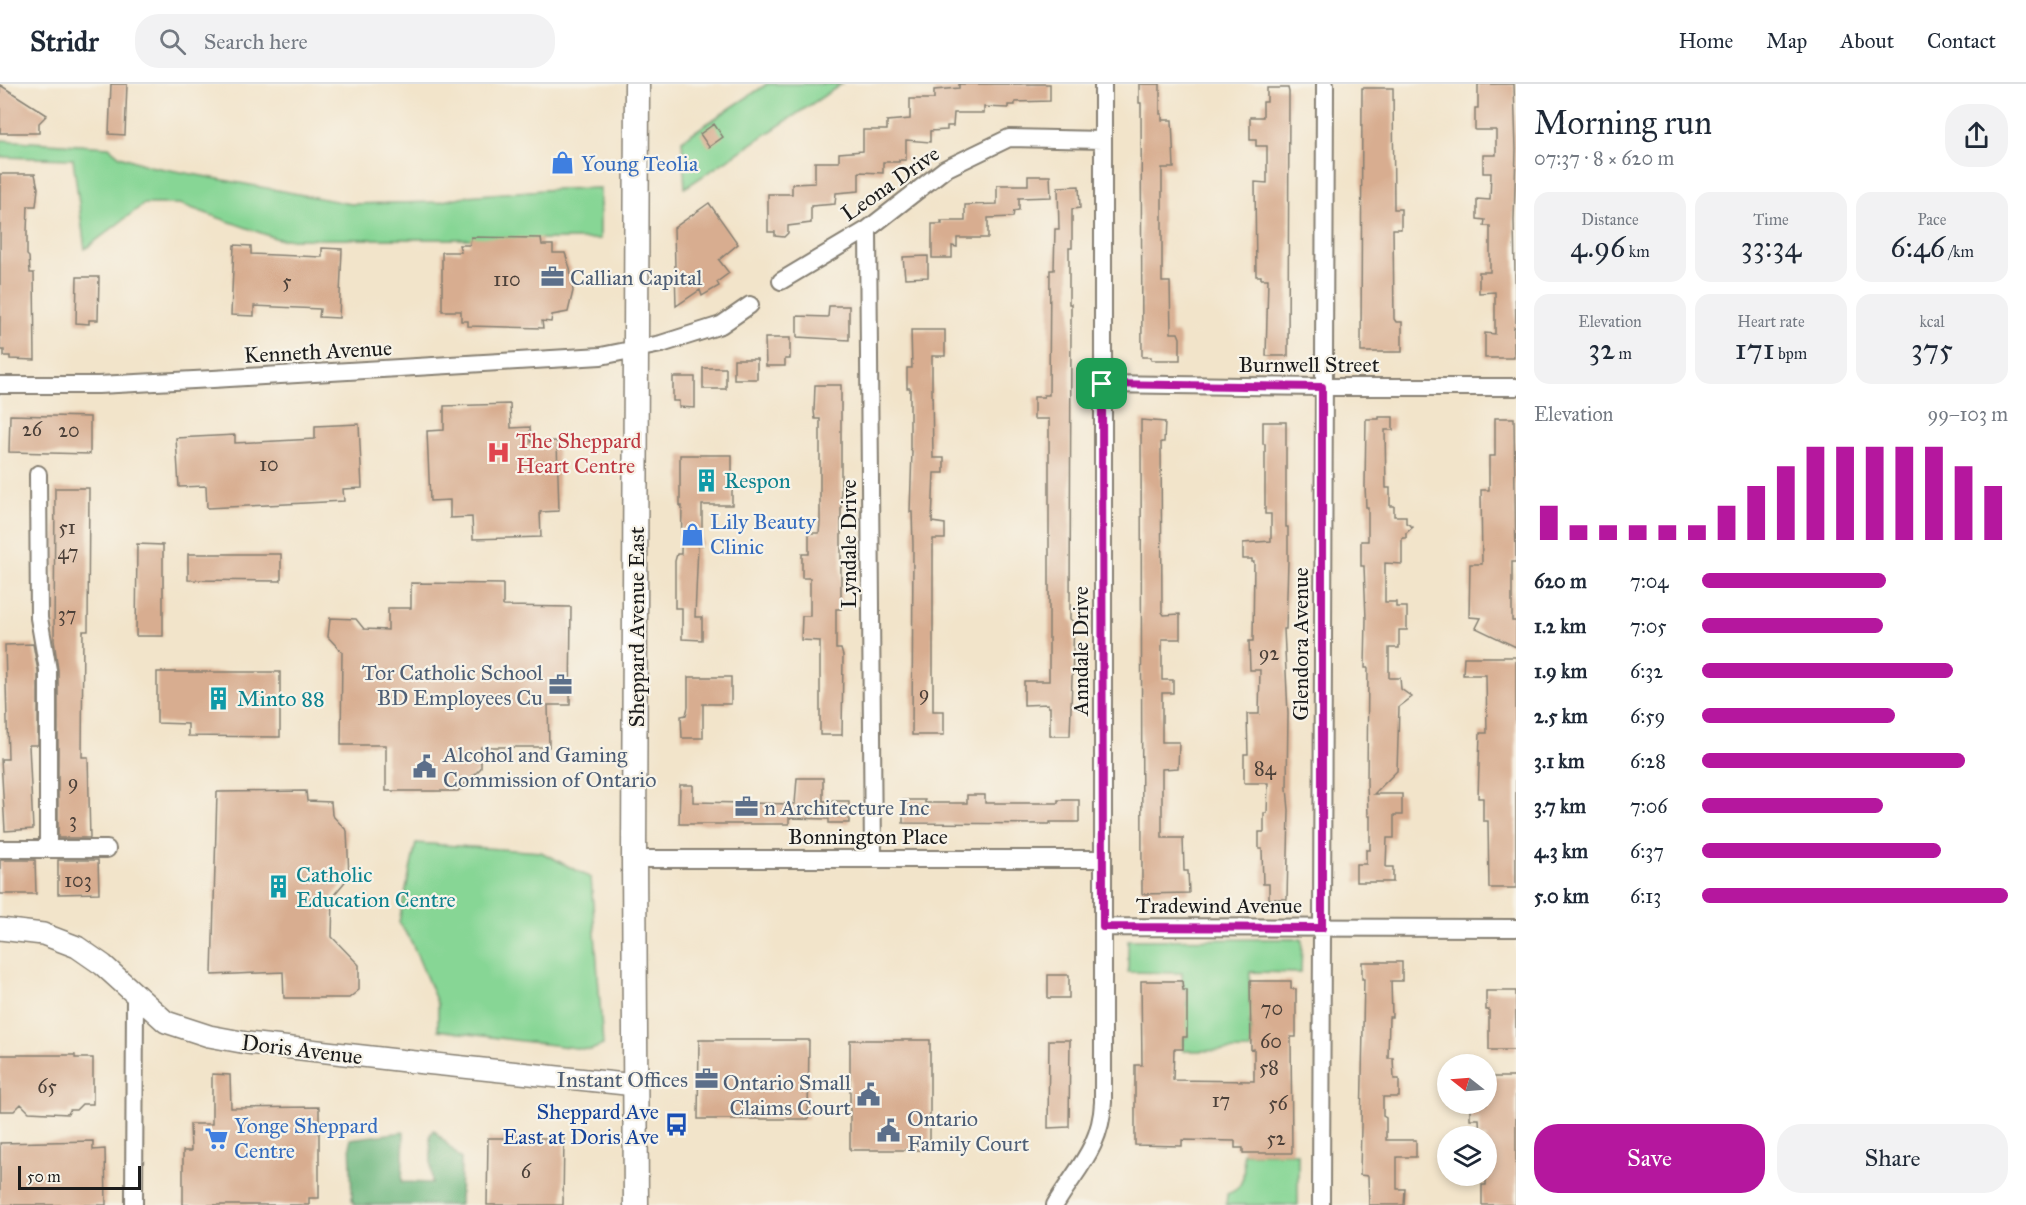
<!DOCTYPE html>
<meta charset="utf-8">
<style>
:root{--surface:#fff;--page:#f2f2f3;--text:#1f2937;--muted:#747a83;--line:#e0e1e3;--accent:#b5179e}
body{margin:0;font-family:"IM FELL Great Primer",serif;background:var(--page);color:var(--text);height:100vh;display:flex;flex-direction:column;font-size:22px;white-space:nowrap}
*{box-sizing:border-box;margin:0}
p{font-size:20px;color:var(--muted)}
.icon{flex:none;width:33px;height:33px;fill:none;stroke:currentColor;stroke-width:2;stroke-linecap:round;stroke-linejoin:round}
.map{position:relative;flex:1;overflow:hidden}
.details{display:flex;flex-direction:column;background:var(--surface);width:510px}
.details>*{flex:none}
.needle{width:39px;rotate:287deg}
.tools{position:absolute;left:1437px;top:970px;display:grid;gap:12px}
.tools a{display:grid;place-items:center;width:60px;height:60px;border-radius:50%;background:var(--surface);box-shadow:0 3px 9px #0003;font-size:30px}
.scale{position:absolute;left:18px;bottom:15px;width:123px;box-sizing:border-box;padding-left:6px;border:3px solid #1c1c1c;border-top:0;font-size:16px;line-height:21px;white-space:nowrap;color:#1c1c1c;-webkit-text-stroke:4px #f7f3e8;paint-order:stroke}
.pin{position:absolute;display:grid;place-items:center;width:51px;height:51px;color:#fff;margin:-26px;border-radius:12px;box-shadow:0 3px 9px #0006}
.round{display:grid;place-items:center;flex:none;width:63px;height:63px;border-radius:24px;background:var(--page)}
.overview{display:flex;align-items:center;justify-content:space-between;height:102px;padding:0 18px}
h1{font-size:33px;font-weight:600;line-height:45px}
.stats{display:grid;grid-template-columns:repeat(3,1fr);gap:9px;height:102px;padding:6px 18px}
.stats div{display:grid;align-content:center;border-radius:15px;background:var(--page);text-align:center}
.stats b{font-size:30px;font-weight:600}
.stats small{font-size:16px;font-weight:400}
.stats p{font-size:16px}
.chart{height:168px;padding:12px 18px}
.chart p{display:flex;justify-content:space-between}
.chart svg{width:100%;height:108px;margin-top:6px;stroke:var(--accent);stroke-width:6}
.cta{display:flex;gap:12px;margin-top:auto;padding:12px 18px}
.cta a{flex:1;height:69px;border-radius:24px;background:var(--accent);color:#fff;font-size:24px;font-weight:600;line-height:69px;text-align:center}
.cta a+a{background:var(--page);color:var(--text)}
ul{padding:0 18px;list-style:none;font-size:20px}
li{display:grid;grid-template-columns:96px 72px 1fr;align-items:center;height:45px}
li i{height:15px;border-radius:8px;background:var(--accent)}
header{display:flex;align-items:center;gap:36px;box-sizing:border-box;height:84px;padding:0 30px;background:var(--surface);border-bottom:2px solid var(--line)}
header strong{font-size:28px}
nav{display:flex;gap:33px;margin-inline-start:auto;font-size:21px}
.search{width:420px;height:54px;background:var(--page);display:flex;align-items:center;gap:15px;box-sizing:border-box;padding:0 21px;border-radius:24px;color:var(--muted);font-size:22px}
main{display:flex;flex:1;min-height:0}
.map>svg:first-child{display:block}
.green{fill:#87d695;stroke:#527958;stroke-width:1.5}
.forest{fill:#6db77e;stroke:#446a4d;stroke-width:1.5}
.building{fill:#d8ad90}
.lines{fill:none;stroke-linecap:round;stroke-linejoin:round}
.minor-casing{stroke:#878073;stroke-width:20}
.tertiary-casing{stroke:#878073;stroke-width:24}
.secondary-casing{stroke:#878073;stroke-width:27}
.minor{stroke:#fff;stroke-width:16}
.tertiary{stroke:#fff;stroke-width:21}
.secondary{stroke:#fff;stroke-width:24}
.route-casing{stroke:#fff;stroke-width:12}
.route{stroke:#b5179e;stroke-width:8}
.labels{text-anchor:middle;stroke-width:4.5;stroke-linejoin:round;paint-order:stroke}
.number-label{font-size:20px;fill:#4b4039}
.shop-label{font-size:22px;fill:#366cbe;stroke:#f7f3e8;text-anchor:start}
.street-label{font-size:22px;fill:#1c1c1c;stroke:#f7f3e8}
.service-label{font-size:22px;fill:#4e5e75;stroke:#f7f3e8;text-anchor:start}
.health-label{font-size:22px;fill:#be3a42;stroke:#f7f3e8;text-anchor:start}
.culture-label{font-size:22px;fill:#0d838f;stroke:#f7f3e8;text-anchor:start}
.transit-label{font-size:22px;fill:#164399;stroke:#f7f3e8;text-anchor:end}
</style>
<header>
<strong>Stridr</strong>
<div class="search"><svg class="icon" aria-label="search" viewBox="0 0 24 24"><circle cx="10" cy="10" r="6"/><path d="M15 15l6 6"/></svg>Search here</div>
<nav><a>Home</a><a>Map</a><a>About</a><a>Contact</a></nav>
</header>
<main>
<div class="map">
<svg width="1516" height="1121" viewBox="0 0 1516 1121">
<rect width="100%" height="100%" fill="#f7f3e8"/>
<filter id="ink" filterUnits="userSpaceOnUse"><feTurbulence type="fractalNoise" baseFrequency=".0167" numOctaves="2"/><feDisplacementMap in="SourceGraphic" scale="12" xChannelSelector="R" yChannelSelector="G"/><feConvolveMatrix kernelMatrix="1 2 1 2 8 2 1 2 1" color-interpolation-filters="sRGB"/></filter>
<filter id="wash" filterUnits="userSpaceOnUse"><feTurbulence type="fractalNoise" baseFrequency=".008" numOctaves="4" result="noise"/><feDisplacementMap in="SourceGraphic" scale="24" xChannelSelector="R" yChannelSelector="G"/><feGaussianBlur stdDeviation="1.35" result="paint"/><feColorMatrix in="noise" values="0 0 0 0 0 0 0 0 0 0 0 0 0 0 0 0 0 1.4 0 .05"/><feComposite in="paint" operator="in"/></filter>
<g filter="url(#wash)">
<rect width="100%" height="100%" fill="#f2e4ca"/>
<!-- green -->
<path class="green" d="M767,0h75l-157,104 -3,-48z
M0,56l109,7 11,9 29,10 202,38 87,-2 28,-6 91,-7 43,-1v51h-322l-98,-35h-36l-59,45 -12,-90 -73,-2z
M416,759l125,9 50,26 12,167 -12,5 -153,-20v-25l-26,-62 -13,-21z
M1302,855l-1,34 -51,-1v33h5l-5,18 1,27 -68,1v-14h4l-5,-31h5v-16h-4l-1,-17 -54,-1v-32z
M1243,1069h55v52h-72l1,-11c20,-6 17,-25 16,-41z"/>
<!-- forest -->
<path class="forest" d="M434,1046l27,29 -1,46h-106l-2,-6 -2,-60 54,-7 -2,50 30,1 -2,-48z"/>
<g id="blocks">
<!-- building -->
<path class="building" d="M111,0h16l-2,51 -16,-1z
M959,0h91v17l-35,1v3h-7v3l-24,-1v6h-30l-1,13h-6v4l-17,1v11l-24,-2v20h-7v2h-16v11l-24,-1v19l-23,2 -1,11 -24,2v17l-23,3v7l-4,4 -9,-1v-4h-7v-38h24v-10l23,-1v-21h24v-9l24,-2v-21h24v-9l23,-2v-20h24v-9l25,-2z
M1139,0h21v30h2v6h10l2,48h-12v114h8l1,51h7l2,5v22h-29v-3h-9l-1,-254h-2z
M1478,0h36l2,66 -2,70 2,107h-2v31h-29v-25l10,1v-42l-16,1v-21h11v-46h-6l1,-6 -8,-1v-20l13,1 1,-27h-8v-18h13v-25h-21v-22h3z
M0,1l47,30 -8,8v10h-39z
M1267,4h21l1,4 -1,264h-22l2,-77h-7v-3h-5l-1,-94 12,1v-37h-11v-6h-6v-23h13v-15h4z
M1362,4h31l1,121h7v20h-8l1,90 2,3h6v30h-41z
M714,40l9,13 -14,10 -9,-13z
M0,90h35l3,14 -2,18h-8l-1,25v24l2,2 1,16h4l1,87 -25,-1v-3h-6v-6h-4z
M1028,92h22l1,21 -32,1v12l-5,1 -1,6 -25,1v20h-31v9l-5,-1v12h-20v-34h10l-1,-3h24v-16l32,-1v-19h31z
M1079,102l1,22 -8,1v39h-3v56h2v16l-1,299 4,3 -4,114h-20v-29h-2v-3l-24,1v-24h25v-262h-15v-22h10v-2h5l1,-125h4l1,-41h4l-1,-42z
M709,119l29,41 -19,16 10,13 -12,9 2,4 -17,10 -2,-6 -24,16 -2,-78z
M471,153l70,1 1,7h11v8h12l5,15 3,23 -5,21 -16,3 -1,7 -9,-1 1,7 -75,-2v-5h-7v-10h-19v-59h19l-2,-7h11z
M234,161l17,1v8l71,3v-9l20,1 -3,69 -20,-1 1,-8 -66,-3v10l-23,-1z
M928,172v21l-23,1 -2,-21z
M77,193h22l-1,43h-9v4l-13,-1z
M829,222h20v34l-52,-3v-21l31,1z
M911,246h34v26h-13v31l1,71h11v15h-10l-2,49 13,2v15h-12v172h11v24h-32l1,-190 -1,-33h-2l2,-61 -2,-3v-60h-3v-20h5z
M765,254h25v21h-5v7h-19z
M734,275h23v20h-23z
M703,284h23v21h-23z
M673,293h22v31l-16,-1v-6h-6z
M815,301h26v224h-5v40h5l2,7 -1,79h-22v-94l-19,-1 1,-24h8v-38h-8v-24h7v-21h10l1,-10v-104h-5l-1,-8z
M510,320l1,24 19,-1 1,15 26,-1 2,70 -19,1 1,25 -68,2 -1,-22 -22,1v-18l-20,1 -3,-70 17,-1v-24z
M10,331l80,2v37l-81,-2z
M1379,333h14v13h-8l1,58h4v18h4v10h12v7l7,4 -7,6v5h-4v26l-17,-1v39h11v5h11v23h-8v18h-10v30h11l1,11 11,8 -13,10 -2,64 -23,23h28v21h-8v23h-7l-1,29h7v15h-37v-18h10v-14h4v-34h-2l-1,-34 1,-114h-3l1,-49 -2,-53h-3v-25h7v-34h-2l-1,-21 1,-67h13z
M1495,334h19l2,144h-4v59h4v26l-40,-19 5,-10 -12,-1 1,-53h12l-1,-74h8v-34h6z
M1141,336l24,2 -1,20h-3l1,170 2,3 16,-1v25h-18v41h11v13h-11v49h17l-1,26 -16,1v69h21l1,33h4l1,22 -47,1z
M1263,338h23v105h2v34l-2,68h-2l4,85 -1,74 2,22 -2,89h-18v-15h-6l-1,-35h-3v-17h5v-19h3l1,-30h-24v-29h4l-1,-40h12l1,-44h-10l-1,-29h4l1,-79h-2v-3h-9v-16l28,-2v-27h-6v-70h-2z
M359,340l3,64 -19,1 1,12 -137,7 -1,-22 -27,1 -3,-49 59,-3v8l80,-4v-13z
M680,371h52v50h-30v40h-4l-3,72h7v23l-20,-1v-31h-7v-47l2,-7h4l1,-48h-2z
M55,404h34l-1,143h-5l-1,126h6l2,81h-32v-168l-4,-30z
M137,460l26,1v91h-27z
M188,470h93v27l-93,-1z
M411,499l92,1v22l68,1 -1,98h-22l1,42h-68v21l-23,23h-72v-46h-45l1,-93 -14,-15 2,-19 26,1 8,10 24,1v-22h23z
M33,560l5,27v74h-9l4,84 -28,2 -4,-72h7l-3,-114z
M1464,573h52v231h-27l-1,-67h-5v-23h-5l2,-65h7l-1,-58h-23z
M157,588h123v65l-92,-1v-12l-31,-1z
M688,593h43v27h-28v34h-21l-1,-22 5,-1 2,-8z
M797,694h26v23h26v22h-20v-4l-40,-1v6h-110l1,-39h13v17l102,2z
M306,707l1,10 24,1 1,13 15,16 2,46 -16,19 -1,41 27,28v25l-10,8h-65l-1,-26 -71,3 5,-183z
M967,711h18v8h73v-3h21v22h-29v2l-147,-1v-23h22v3h42z
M0,776h35l1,34h-36z
M58,776h40l1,33 -41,1z
M1362,878h40v19h-11l1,36h-3l-1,41h5l1,21h5v18h-16v19l3,2v22h30v17h-19v32h8l-1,16h-35l-1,-29 -8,-1 4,-196h-2z
M1048,891h21v23h-21z
M1141,897h41l1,9h4v47h-4v12h-9l-1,31 81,1v-32l-3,1 -1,-69h41v8h5v48h-5l1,116h-49v-5h-8v-7l-53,-1v6l-47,-1v-80h7z
M1486,907h30v59h-27v-40h-3z
M699,956h110l-1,79h-110z
M850,956h80v110h-80z
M1049,956h21l-1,87 -21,1z
M0,971h75v3h18v46h-11l-6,6h-6l-2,4 -39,-2 -8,-8 -7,7h-14z
M212,990l18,1 1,33 88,-1v91h-10v7h-126v-54h8l-1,-27h22z
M1486,993h30v128h-34v-20h4v-48h-6l-1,-18h-9v-15h16z
M488,1054h76l-1,67h-76z
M93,1057v9l12,-1 1,56h-106v-62z"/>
</g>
</g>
<g filter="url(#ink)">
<use href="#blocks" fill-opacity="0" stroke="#878073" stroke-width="1.5"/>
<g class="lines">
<defs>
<path id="minor" d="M868,145l5,629
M781,197l87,-52 77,-60 64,-31 94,2
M1102,300l220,3h194
M0,301h98l115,-6 388,-23 60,-12 60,-19 29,-20
M38,390l1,144 9,52v179
M0,765h107
M634,775h469
M1103,843l413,1
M134,1121l1,-210
M1055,1121c22,-37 46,-58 48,-103v-1018
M1321,1121l4,-1121"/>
<path id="tertiary" d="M0,845l43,5 34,13 26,18 63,57 43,14 38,7 159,18 229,24"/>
<path id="secondary" d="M636,1121l-2,-346 3,-775"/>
</defs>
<!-- minor casing -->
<use href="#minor" class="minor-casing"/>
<!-- tertiary casing -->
<use href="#tertiary" class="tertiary-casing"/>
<!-- secondary casing -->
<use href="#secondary" class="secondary-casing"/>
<!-- minor -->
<use href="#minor" class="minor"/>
<!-- tertiary -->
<use href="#tertiary" class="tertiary"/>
<!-- secondary -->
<use href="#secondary" class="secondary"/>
</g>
</g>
<g class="lines" filter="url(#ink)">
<defs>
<path id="route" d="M1102,300l220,3v541l-219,-1z"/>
</defs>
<!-- route casing -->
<use href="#route" class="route-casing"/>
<!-- route -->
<use href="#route" class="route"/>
</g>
<!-- icons -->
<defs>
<symbol id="shop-bare" viewBox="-9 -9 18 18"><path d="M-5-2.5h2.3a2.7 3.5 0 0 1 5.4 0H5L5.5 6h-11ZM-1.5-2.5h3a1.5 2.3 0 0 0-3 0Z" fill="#3f7fe0" stroke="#f7f3e8" stroke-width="2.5" paint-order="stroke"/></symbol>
<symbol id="office-bare" viewBox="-9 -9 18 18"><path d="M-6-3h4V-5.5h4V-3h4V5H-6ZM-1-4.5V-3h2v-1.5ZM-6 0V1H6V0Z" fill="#5c6f8a" stroke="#f7f3e8" stroke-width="2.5" paint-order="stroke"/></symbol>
<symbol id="hospital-bare" viewBox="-9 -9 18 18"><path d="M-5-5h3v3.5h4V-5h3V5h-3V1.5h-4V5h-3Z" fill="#e0444e" stroke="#f7f3e8" stroke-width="2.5" paint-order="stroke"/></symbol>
<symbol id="building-bare" viewBox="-9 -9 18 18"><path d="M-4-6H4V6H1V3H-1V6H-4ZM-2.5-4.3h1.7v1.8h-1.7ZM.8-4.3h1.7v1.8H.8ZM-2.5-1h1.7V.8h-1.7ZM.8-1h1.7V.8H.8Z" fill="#0f9aa8" stroke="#f7f3e8" stroke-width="2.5" paint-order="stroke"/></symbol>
<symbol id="civic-bare" viewBox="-9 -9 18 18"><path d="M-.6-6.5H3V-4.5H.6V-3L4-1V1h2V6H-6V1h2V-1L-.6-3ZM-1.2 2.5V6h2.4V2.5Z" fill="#5c6f8a" stroke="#f7f3e8" stroke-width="2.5" paint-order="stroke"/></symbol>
<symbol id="bus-bare" viewBox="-9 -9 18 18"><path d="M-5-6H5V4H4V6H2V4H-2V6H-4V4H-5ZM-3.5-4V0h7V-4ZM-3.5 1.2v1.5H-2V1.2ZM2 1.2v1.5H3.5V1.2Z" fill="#1a4fb4" stroke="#f7f3e8" stroke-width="2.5" paint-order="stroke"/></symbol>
<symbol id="supermarket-bare" viewBox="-9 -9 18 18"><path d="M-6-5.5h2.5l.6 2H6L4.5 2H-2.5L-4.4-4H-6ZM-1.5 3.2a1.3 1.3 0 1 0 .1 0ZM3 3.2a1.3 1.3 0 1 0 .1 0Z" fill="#3f7fe0" stroke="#f7f3e8" stroke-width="2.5" paint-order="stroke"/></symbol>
</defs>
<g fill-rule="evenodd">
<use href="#shop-bare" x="546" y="62" width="33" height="33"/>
<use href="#office-bare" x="536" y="176" width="33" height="33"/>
<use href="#hospital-bare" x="482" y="352" width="33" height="33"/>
<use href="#building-bare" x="690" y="380" width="33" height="33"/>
<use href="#shop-bare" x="676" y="434" width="33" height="33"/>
<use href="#office-bare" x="544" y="584" width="33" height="33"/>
<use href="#building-bare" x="202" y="598" width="33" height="33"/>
<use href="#civic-bare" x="408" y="666" width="33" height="33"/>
<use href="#office-bare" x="730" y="706" width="33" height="33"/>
<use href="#building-bare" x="262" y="786" width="33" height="33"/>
<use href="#office-bare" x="690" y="978" width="33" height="33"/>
<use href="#civic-bare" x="852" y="994" width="33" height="33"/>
<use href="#bus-bare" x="660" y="1024" width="33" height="33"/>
<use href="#civic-bare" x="872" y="1030" width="33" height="33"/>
<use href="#supermarket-bare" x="200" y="1038" width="33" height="33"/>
</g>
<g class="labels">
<!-- number labels -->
<g class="number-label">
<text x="507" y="202">110</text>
<text x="287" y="204">5</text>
<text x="32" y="352">26</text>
<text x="69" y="353">20</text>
<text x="269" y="387">10</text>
<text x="67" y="450">51</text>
<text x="68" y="475">47</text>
<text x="67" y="537">37</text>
<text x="1269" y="576">92</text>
<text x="924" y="616">9</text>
<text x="1265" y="691">84</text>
<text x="73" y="705">9</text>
<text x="73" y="743">3</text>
<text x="78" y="803">103</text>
<text x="1272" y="931">70</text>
<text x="1271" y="964">60</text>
<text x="1269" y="990">58</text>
<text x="47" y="1009">65</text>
<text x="1221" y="1023">17</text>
<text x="1278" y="1026">56</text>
<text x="1276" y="1061">52</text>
<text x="526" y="1094">6</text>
</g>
<!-- shop labels -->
<g class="shop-label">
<text x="581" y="87">Young Teolia</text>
<text x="710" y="445">Lily Beauty<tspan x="710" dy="25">Clinic</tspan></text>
<text x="234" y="1049">Yonge Sheppard<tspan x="234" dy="25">Centre</tspan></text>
</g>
<!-- street labels -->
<g class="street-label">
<text transform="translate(890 99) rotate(-35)" y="8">Leona Drive</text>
<text transform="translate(318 267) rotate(-3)" y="8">Kenneth Avenue</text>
<text x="1309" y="288">Burnwell Street</text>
<text transform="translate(848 460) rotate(-90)" y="8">Lyndale Drive</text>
<text transform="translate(636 543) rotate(-90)" y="8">Sheppard Avenue East</text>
<text transform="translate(1300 560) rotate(-90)" y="8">Glendora Avenue</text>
<text transform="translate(1080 567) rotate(-90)" y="8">Anndale Drive</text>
<text x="868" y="760">Bonnington Place</text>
<text x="1219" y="829">Tradewind Avenue</text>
<text transform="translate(302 965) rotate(7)" y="8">Doris Avenue</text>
</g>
<!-- service labels -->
<g class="service-label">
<text x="570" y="201">Callian Capital</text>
<text x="543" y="596" text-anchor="end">Tor Catholic School<tspan x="543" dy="25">BD Employees Cu</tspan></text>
<text x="443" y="678">Alcohol and Gaming<tspan x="443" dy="25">Commission of Ontario</tspan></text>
<text x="764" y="731">n Architecture Inc</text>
<text x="688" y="1003" text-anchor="end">Instant Offices</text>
<text x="851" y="1006" text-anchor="end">Ontario Small<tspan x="851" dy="25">Claims Court</tspan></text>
<text x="907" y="1042">Ontario<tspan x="907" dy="25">Family Court</tspan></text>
</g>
<!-- health labels -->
<g class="health-label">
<text x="516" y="364">The Sheppard<tspan x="516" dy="25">Heart Centre</tspan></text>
</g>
<!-- culture labels -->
<g class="culture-label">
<text x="724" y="404">Respon</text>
<text x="237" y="622">Minto 88</text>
<text x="296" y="798">Catholic<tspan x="296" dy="25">Education Centre</tspan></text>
</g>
<!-- transit labels -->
<g class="transit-label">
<text x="659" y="1035">Sheppard Ave<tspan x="659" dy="25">East at Doris Ave</tspan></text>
</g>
</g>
</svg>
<div class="tools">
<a><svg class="needle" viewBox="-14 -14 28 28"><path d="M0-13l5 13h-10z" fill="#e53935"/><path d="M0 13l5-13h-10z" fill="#747a83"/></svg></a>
<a><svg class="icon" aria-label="layers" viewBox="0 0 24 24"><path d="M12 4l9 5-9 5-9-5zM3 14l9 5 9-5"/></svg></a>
</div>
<div class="scale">50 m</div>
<div class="pin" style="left:1102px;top:300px;background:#1e9e55"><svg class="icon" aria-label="arrive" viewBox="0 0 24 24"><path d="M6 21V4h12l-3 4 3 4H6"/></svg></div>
</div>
<section class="details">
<div class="overview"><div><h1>Morning run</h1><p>07:37 · 8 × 620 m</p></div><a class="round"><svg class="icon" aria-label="share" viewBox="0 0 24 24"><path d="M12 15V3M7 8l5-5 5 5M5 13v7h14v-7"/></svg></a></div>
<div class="stats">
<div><p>Distance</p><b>4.96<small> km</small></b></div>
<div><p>Time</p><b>33:34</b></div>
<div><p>Pace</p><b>6:46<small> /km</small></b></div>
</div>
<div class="stats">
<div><p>Elevation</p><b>32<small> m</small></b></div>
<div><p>Heart rate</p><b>171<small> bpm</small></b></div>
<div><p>kcal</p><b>375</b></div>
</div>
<div class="chart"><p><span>Elevation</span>99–103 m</p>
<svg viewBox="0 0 160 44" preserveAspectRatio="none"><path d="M5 44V30M15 44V38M25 44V38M35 44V38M45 44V38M55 44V38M65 44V30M75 44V22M85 44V14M95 44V6M105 44V6M115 44V6M125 44V6M135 44V6M145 44V14M155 44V22"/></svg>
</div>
<ul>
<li><b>620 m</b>7:04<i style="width:60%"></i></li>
<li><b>1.2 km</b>7:05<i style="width:59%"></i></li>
<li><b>1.9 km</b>6:32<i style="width:82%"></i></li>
<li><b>2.5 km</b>6:59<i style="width:63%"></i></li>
<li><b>3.1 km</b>6:28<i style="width:86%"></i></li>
<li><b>3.7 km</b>7:06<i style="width:59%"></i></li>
<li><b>4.3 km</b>6:37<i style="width:78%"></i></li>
<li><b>5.0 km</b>6:13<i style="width:100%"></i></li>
</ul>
<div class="cta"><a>Save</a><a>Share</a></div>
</section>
</main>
